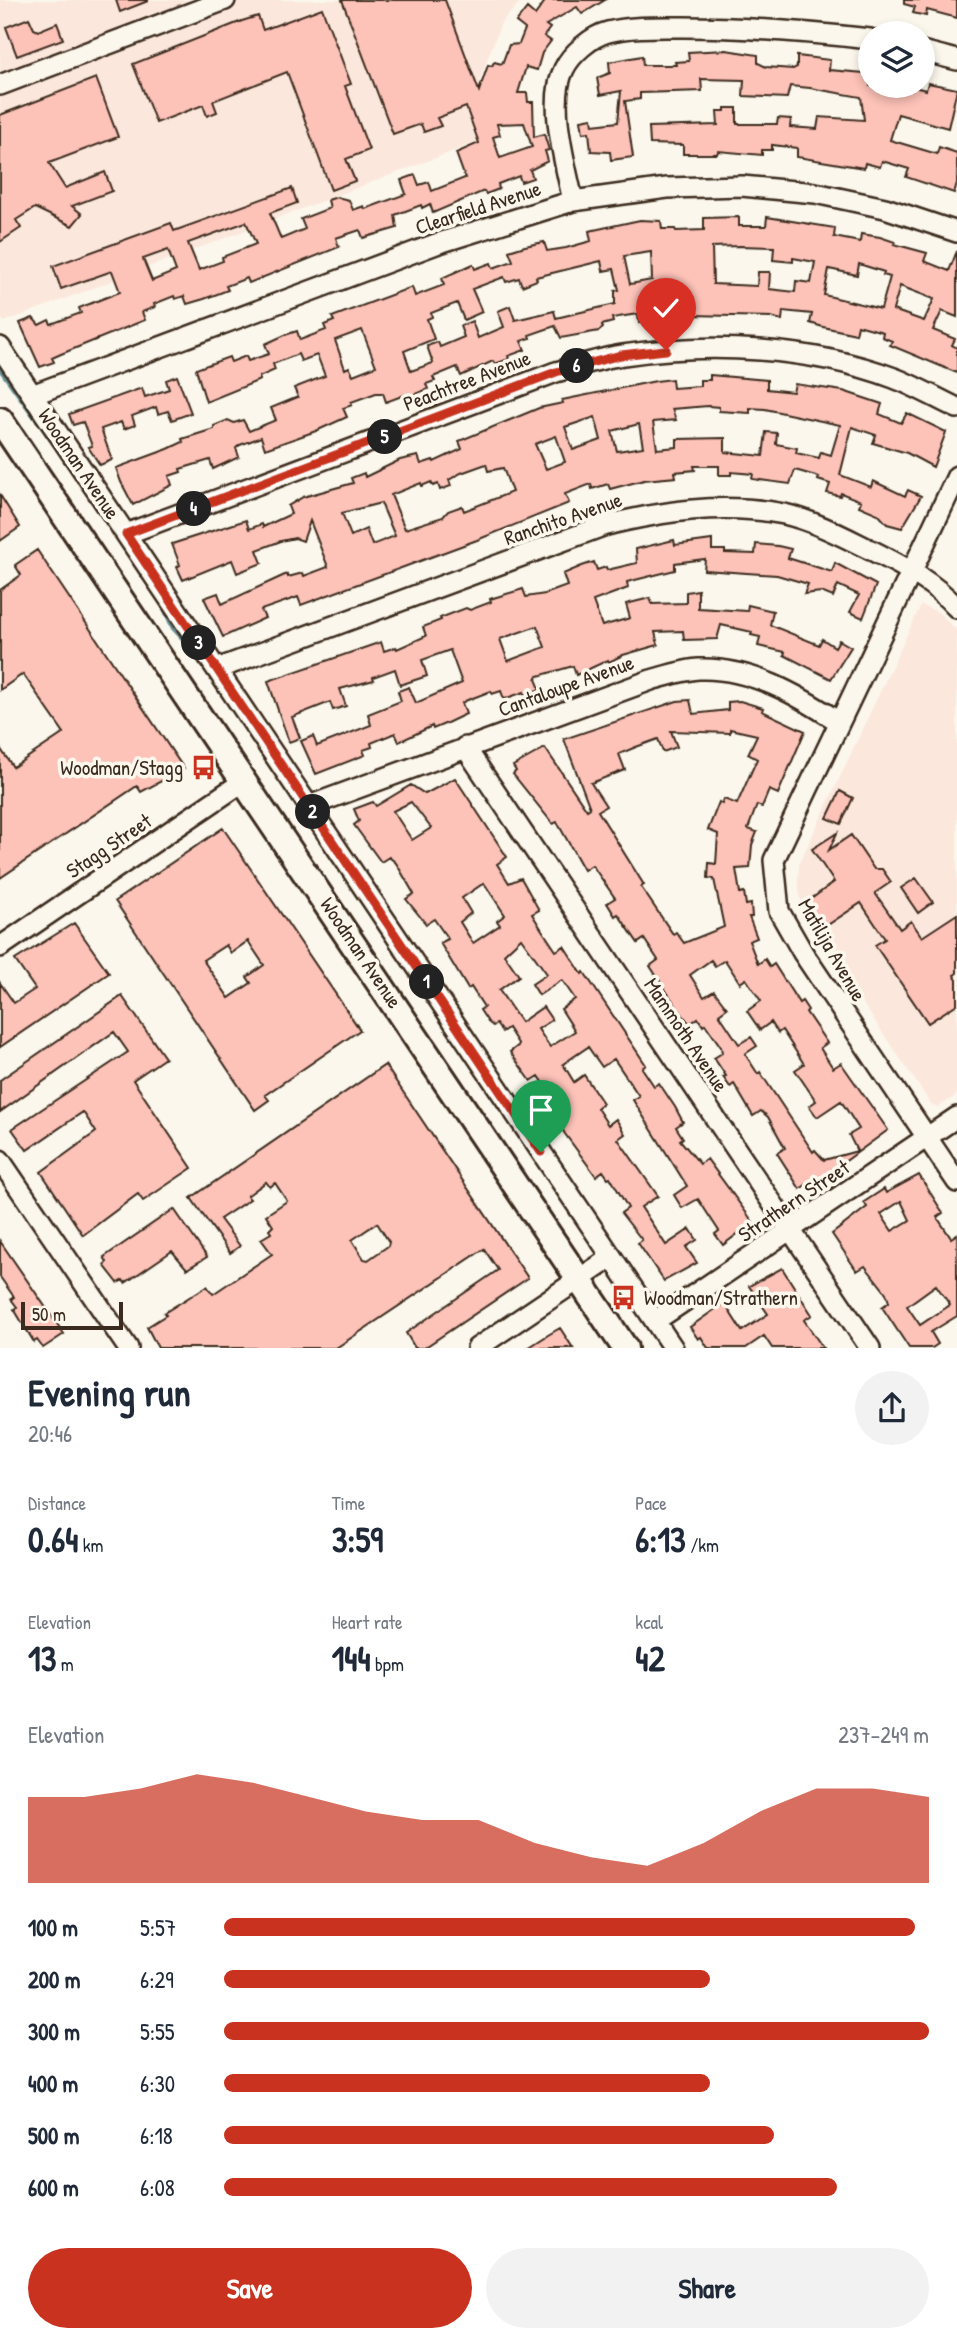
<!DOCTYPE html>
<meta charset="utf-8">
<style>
:root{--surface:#fff;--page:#f2f2f3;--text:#1f2937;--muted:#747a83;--accent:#c8321e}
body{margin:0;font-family:"Patrick Hand",sans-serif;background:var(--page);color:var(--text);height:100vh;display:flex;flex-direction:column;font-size:26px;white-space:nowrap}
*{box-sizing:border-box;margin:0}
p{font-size:23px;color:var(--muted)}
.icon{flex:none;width:38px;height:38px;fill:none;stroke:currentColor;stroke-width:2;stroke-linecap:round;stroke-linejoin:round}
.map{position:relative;height:1348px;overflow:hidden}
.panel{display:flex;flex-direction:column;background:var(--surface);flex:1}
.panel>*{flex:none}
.buttons{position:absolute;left:858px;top:21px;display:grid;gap:14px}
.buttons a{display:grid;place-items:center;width:77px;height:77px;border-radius:50%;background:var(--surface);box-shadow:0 4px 10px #0003;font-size:35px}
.scale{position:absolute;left:21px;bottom:18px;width:102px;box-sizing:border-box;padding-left:7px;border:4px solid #3b2a1e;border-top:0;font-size:19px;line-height:24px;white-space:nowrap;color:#3b2a1e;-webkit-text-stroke:5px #fbf7ec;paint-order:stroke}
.pin{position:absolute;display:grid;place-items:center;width:60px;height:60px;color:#fff;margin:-72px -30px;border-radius:50% 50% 50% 0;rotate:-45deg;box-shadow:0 0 7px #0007}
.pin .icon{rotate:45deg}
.km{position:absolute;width:35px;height:35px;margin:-18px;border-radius:50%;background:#222;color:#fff;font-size:19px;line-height:35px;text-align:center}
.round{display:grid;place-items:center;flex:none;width:74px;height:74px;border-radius:37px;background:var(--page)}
.overview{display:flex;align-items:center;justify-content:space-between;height:119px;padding:0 28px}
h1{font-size:38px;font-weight:800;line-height:52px}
.stats{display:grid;grid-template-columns:repeat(3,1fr);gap:10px;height:119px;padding:7px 28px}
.stats div{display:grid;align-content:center}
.stats b{font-size:35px;font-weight:800}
.stats small{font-size:19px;font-weight:400}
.stats p{font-size:19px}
.chart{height:196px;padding:14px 28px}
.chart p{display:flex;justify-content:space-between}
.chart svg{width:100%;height:126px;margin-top:7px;fill:var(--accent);opacity:.7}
.cta{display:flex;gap:14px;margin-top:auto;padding:14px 28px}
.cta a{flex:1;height:80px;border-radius:42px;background:var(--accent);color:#fff;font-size:28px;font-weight:800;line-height:80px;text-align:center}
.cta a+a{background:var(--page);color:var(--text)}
ul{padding:0 28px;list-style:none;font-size:23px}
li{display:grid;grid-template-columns:112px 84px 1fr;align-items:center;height:52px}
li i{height:18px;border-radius:9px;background:var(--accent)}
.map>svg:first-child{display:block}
.built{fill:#fce7dc}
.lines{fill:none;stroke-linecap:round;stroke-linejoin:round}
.stream{stroke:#668e94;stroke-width:4.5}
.building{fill:#fdc2b8;stroke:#3b2a1e;stroke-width:2;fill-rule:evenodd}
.minor-casing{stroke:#3b2a1e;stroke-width:24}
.major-casing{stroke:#3b2a1e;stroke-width:30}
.minor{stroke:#fbf7ec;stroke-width:19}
.major{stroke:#fbf7ec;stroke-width:24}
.route-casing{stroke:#fff;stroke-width:14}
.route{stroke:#c8321e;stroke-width:9}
.labels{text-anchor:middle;stroke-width:7;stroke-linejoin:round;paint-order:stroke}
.street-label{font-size:21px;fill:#3b2a1e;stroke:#fbf7ec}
.poi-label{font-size:21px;fill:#3b2a1e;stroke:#fbf7ec;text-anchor:end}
</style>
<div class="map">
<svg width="957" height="1348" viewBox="0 0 957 1348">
<rect width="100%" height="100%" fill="#fbf7ec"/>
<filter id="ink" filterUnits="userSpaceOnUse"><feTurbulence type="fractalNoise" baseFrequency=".0143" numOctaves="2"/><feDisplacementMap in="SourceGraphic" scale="14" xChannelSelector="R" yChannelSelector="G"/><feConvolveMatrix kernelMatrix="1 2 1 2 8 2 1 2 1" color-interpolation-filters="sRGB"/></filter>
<g filter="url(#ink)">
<!-- built -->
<path class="built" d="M0,0h522l-21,23 -21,56 8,59 -484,184 -4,-6z
M921,605l17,7 19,19v464l-19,12 -7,-3 -118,-174 -13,-33 -2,-16 1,-17z"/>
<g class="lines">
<!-- stream -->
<path class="stream" d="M0,369l51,71
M165,610l8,18 21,23
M331,856l67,100"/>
</g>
<!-- building -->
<path class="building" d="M116,0h32v1l-28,11z
M342,0h103l34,91 9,-26 4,1 2,-4 8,2 7,-19 10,-1 6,-15 -9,-7 11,-14 8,7 11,-15h59l-23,14 -5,-7 -31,18 4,3 -6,8 7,5 -9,12 -5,17 -11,-3 -8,26h9l1,9h5l1,35 10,-3 5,16 -4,1 3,10 -18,9 3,8 -12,4 -2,-6 -21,8 1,5 -13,5 -2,-3 -51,22 -3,-9 -8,4 -1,-3 -26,10 2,13 -34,10 -3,-8 -24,8 3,9 -90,36 -2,-5 -21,8 2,4 -24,9 -17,5 -3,-8 -9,3 -1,-3 -20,8 1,3 -13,5 3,8 -84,34 -9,4 2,4 -14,5 -20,-44 13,-5 6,7 10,-5 2,4 30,-11 -2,-5 41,-16 -8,-21 -51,18 -8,-23 118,-43 3,8 118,-43 5,15 -27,10 11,26 24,-10 -4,-10 29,-11 -2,-8 9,-3 12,3 4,10 11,-4 1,3 41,-15 -5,-14 14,-5 4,10 10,-3 3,9 33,-13 -9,-25 23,-10 -13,-36 -29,11 4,8 -17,6 -3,-8 -28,10zM524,123l8,24 -32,11 -7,-21 7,-2 -3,-11zM246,222l10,22 -34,13 1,4 -24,9 -11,-27zM168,250l8,21 -24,10 -9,-22z
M904,0h53v18l-30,-8 -1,6 -13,-3 2,-6 -11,-3z
M322,8l29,76 -6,2 24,64 -23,9 9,22 -24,9 -44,-118 -74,29 4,11 -10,4 -4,-11 -47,18 -23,-59 109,-43 16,-5 5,14z
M29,18l5,11 4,2 19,-8 6,16 -46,17 -11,-29z
M726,50l32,5v8l8,4 27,2 4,-2v-11l33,4 -1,10 36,3 5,3v10h40l16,4 2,-7 29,6 -9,39 -50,-14 -8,26 47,14 2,-7 18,6v30l-3,10 -48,-16 3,-8 -27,-8 -2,6 -15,-4 -1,5 -67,-11v-9l-25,-3v5h-10v5l-44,-4 -1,3h-34v-9l-33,-1 -1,-17 69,-2 -1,-14h8v-3h12v16h40l1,-6 13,1 -1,8 27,2 2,-12 45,3 -3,-23 -51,-9 -20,-2 -3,12 -44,-2 1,-16 -43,-1 1,12 -62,2v6l-15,2 8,56 -22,3 -1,-8 -19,-1 -2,-19 -6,1 -2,-13 11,-2 1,7 25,-3 3,-31 -21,4 -3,-17 13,-5 -1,-11 33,-6 1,9h33l-1,-3 14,-1 -1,-9z
M96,78l22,59 -69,26 16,25 40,-16 7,19 -40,15 10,8 -10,12 -37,-18 -19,12 5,8 -21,14v-127z
M739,217v9h27l1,-9 68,11 -1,9 26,5 1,-8 19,3 15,5 -1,2 33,9 -3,8 25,10 8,-20v66l-15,-6 -9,19 22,9 -3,6 5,3v25l-67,-28 2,-4 -10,-4 1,-5 -25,-7 -2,9 -33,-7 -13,-4 2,-9 -29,-3 -1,9 -11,-3 -78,-2 -42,4 1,2 -13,2 -1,-9 -26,4 1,4 -11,3 1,3 -4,3 -38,7 -6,-12 -26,9 1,3 -9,3 4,9 -17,6 1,3 -14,5 -2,-3 -32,15 -4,-9 -24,10 2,4 -9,3 2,5 -20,8 -1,-3 -21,8 -3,-9h-7l-25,9 1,3 -9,3 4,9 -31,14 -51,18 -4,-12 -21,8 -4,3 3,9 -26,12 -3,-9 -30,9 1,3 -12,4 3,9 -39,20 -12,-23 -5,-14 52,-19 15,-7 -1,-3 32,-10v-3l14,-6 6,3 9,-3 6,11 27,-11 -5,-12 27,-11 -4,-9 31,-12 -8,-21 -16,6 -3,-7 -25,10 2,6 -16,7 1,3 -54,22 -10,-33 33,-12 2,5 15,-6 2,5 21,-7 -4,-10 20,-9 12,-4 3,9 26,-10 -2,-5 10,-4 -2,-4 80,-30 3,9 29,-11 -2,-7 31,-14 2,5 16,-6 2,5 20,-7 -4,-10 16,-5 19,-4 3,9 19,-3 25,-7 -2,-10 51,-11 21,1 1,8h13l1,2 28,-1v-12zM740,246l34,1 -1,13 20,2v-4l22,4 -4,21 -15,-2 -1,11 -26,-3 1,-17h-12l-1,14 -44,-2 -1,-37zM651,252l1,28 -22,4 -6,-28zM601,261l2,10 11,-2 5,21 -4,1v13l-59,14 -2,-7 -39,9 -5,-14 -12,5 6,16 -26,11 -6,-17 -12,5 4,11 -24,10 -2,-5 -11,4 6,17 -22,8 -7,-20 30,-12 -7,-20 5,-2 -1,-4 26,-10 7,17 18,-8 -10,-23 32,-12 2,5 13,-4 3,8 15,-6 -1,-3zM859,264l25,8 -1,3 7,2 -9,32 -57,-14 5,-26 28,6zM900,286l34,13 -10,22 -31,-11zM362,330l14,36 -23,9 -4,-8 -4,2 -10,-29z
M710,375l57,5v9l26,3 2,-8 48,7 39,13 -3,10 22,9 6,-10 39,19 -13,35 -26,-14 -34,-10 3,-8 -24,-8 -12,48 31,12 2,-6 32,15 3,-6 13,6 -19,32 -15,-4 -9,-10 -19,-8 2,-5 -20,-8 -1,3 -13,-3 3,-9 -12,-4 1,-3 -24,-7 -5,14 -38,-5 1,-5 -22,-2v3h-12v-9h-25l1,4 -20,2 1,5 -32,3 -34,9 -2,-5 -16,5 -1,-5 -26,10 4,9 -92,37 -176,65 -3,-8 -37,13 4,8 -42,19 -19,-39 14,-5 4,11 65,-30 1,3 15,-4 1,3 24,-9 -18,-46 -7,20 -8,-3 -14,3 -24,9 5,13 -25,10 -5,-13 -49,20 -6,-13 3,-2 -8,-21 74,-24 3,9 13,-5 1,3 28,-13 -3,-8 15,-9 50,-14 -2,-5 13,-5 1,4 35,-17 18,-4 3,8 12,-4 1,2 28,-13 -3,-8 80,-33 24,-5 -1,-3 94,-19 16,-2 1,9 27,-2v-6h10zM708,406l11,1v4l31,2v-5l15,1 75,16 -9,30 -10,-3 -2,6 -23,-5 1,-5 -21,-4 1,-11 -11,-1 -3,24 -38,-4v-14l-48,1v8l-20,2 -4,-27 23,-2 -4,-11zM595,417l6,23 -28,10 -8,-23zM639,424l4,23 -26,4 -5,-20zM556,436l9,26 -19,7 -11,-25zM486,464l2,7 15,-3 9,24 -48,19 -2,-5 -14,5 -5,6 -38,12 -14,-34 30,-12 1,3 9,-4 2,4 5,-2 2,6 11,-4 -2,-6 12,-7zM381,503l14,33 -23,9 -6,-16 -15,7 -9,-23z
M177,376l14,37 -19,7 -4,-9 -10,3 -2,-7 -24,9 3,9 -11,4 -3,-7 -20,7 11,31 -12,5 -12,-18 4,-1 -9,-24 -10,3 -4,-11 73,-26 3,9 24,-8 -3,-9z
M0,495l20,32 -20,14z
M674,540l1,5 37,-5v10h13v3l30,1 1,-10 22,2 13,3 -3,9 44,14 3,-9 41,22 -13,33 -13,-6 9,-17 -21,-10 -5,12 -12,-5 -17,2 4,-10 -31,-9 -73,-5 1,-11 -30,4v7l-48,12 1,6 -35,13 9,25 28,-8 -4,-14 24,-6 2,6 34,-1v-11l12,-2v18l49,3 1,-6 25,6 -3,14 49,20 3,-6 13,8 4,-7 12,7 -20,32 -47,-24 1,-3 -27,-6 2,-9 -9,-2 1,-3 -31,-7 -4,14 -33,1 -1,-9 -28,1 3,13 -35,10 -14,7 -1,-2 -32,15 -3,-9 -35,10 -2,3 4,10 -15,6 -1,-3 -20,7 -3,-8 -9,3 -1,-3 -26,10 -3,2 4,11 -19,9 -14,6 -1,-3 -33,16 -4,-9 -24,10 1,4 -9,3 2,5 -49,19 -15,-33 12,-5 4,10 54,-21 -3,-11 33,-13 -3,-10 11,-4 7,16 46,-20 -12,-33 -28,10 5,16 -27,9 -5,-16 -22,8 1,3 -34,9 6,17 -13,4 -3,-8 -38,15 8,21 -11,4 -21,-61 113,-39 3,9 12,-4 1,2 29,-13 -3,-9 18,-7 -1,-2 26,-10 4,2 21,-8 -1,-3 33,-10 3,8 19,-3 22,-8 -4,-12 19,-8 12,-4 3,8 9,-3 1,3 30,-7 -1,-14zM537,626l8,21 -37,14 -8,-22z
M37,550l147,219 -43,23 -4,-6 -137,92v-130l13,19 51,-34 -41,-59 -23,16v-100l21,-15 -6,-10z
M690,700l3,14 35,-4v-8l12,-1 23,7 -1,3 43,20 -27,63 -9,-4 -7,17 -5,-2 -9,24 9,3 -5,13 -2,23 -14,1 4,24 4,-1 2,13 5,-1 1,13h-3l8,21 -8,3 9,23 7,-5 5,8 4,-3 25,39 3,-2 6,9 -2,2 21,31 -7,5 13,20 8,-5 47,67 -67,49 -8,1 -13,9 -23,-36 8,-5 -17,-31 -7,-6 -8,5 -19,-32 -4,3 -7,-10 3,-1 -12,-18 8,-5 -1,-6 -16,-23 -2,2 -5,-8 -8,6 -12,-15 -28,-43 8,-6 -14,-21 -6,4 -20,-29 -3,2 -8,-13 8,-5 -23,-33 -8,5 -27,-48 -4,2 -40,-50 3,-3 -3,-5 32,-18 42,62 3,-2 -26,-69 113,-38zM730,729l27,6 -9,19 9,5 -20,45 -13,-5 -2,5 -3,-2 -11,28 10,4 -2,30 -7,-1 -1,15 6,1 10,48 -40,16 -8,-11 -3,2 -32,-47 3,-2 -46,-74 8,-5 -15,-23 34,-13 -6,-16 17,-7 22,-8 5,13 14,-5 -6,-16 59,2zM711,960l4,6 10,-6 15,23 6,-4 15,22 -14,10 13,19 11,-8 7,11 4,-3 22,34 -9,6 21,31 -7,5 8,11 24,-16 18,28 -10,6 8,16 -33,9 -9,-10 -2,2 -53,-80 -2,2 -13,-20 12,-8 -6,-9 -12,7 -20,-30 8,-6 -9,-12 -4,-5 -10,6 -14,-22z
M455,778l52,79 -10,7 12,19 12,-5 18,32 -7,4 10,16 14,21 8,-5 18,28 2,-2 62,93 -4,3 12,18 5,-3 16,24 8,15 -7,5 7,11 -3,2 20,24 7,-5 46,63 -30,23 -8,-11 4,-3 -21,-32 -16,9 -8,-13 13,-9 -54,-86 6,-4 -25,-37 -12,8 -14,-20 -25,17 11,18 10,-7 19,28 -6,5 11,17 8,-6 9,15 -7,5 40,57 -17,11 25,38 24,-16 7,11 -11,7 11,16 -33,18 -26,-38 4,-3 -21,-27 7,-5 -18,-31 -2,1 -5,-7 -7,5 -31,-42 -9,-16 8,-5 -17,-30 -2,2 -6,-9 -8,5 -11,-15 -10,-14 9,-7 -11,-17 -6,4 -6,-8 -3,2 -5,-4 -8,-12 4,-3 -13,-20 -3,2 -28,-46 8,-4 -14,-20 -8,5 -20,-25 8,-5 -18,-31 -7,-6 -8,5 -27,-37 5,-4 -5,-12 19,-7 3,4 35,-21 14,9zM411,802l20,26 -19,12 -19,-29zM484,883l21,32 -8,6 3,4 -27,18 -13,-21 11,-9 -9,-15zM521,938l26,36 -15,10 7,11 23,-15 13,19 -14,10 14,22 -25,16 -12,-18 14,-9 -9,-13 -22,15 -22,-32 20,-14 -15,-22z
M840,791l13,7 -12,26 -14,-6z
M223,828l137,202 -95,65 4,5 -14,10 -140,-209zM248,941l16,24 -17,12 4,6 -22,15 -26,-38 23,-15 5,8z
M837,833l-8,17 22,-15 23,34h8l9,13 -16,11 25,36 11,-8 11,16 35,-23v59l-3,2 3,5v24l-29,19 -53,-78 10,-6 -24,-36 -41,27 -17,-25 31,-23 -22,-33z
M916,878l17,24 -15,11 -17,-25z
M74,923l35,50 -109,74v-64l14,20 21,-14 -20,-29z
M122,996l43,62 -32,22 59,88 -49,33 -5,-7 -55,41 -42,-63 55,-40 -13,-20 -56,38 -15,-21 116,-77 -14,-20 -114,80v-32z
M385,1065l143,213 -104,70h-9l-9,-15 92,-63 -14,-21 -148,99h-178l-11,-21 19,-12 -2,-2 43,-27 6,8 59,-40 -11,-15 10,-6 -2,-3 4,-4 -7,-11 21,-14 -12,-18 -5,4 -4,-5 -19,14 3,3 -30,20 20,27 -10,7 -39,-55zM377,1223l12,19 -1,4 -20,14 -4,-1 -12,-19z
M919,1175l24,38 -6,4 14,21 6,-4v82l-26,16 7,12 -6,4h-23l-27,-41 7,-5 -3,-9 -21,-27 -8,5 -25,-37 35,-27 -3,-5 20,-13 2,4zM901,1201l9,19 -18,11 -11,-17zM936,1285l14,20 -30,20 -13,-19z
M174,1209l33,48 -20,12 -15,-18 -47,32 -2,-3 -5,3 -14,-18 3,-3 -3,-5z
M0,1241l64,93 -21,14 -6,-8 -3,2 -20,-33 3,-2 -6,-8 3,-2 -14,-20z
M782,1268l30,47 -8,5 19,28h-51l-8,-12 -18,12h-38l-7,-11 -3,2 -8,-12 34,-24 18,28 26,-17 -19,-28z
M560,1328l13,20h-45l20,-13z"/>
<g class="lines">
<defs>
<path id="minor" d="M922,51l35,9
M0,85l225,-85
M573,201c-7,-35 -26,-99 -9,-132 7,-15 28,-33 44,-37 24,-6 50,-5 75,-5 63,0 124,5 187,12
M0,347l673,1001
M32,395l404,-151 137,-43 94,-13 75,-2 73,7 70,15 72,24
M957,476l-183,384 5,51 24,42 154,229
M126,534l430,-162c22,-6 45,-14 67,-17 87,-13 188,-8 271,23 21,8 42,20 63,30
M217,669l386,-143c60,-15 120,-24 181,-12 31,7 62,24 89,37 32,16 60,31 84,57
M465,747l405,601
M309,806l342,-126c15,-4 32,-10 48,-11 51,-2 99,26 140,53
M0,947l244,-166
M0,1160l128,188
M655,1321l302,-204
M477,1348l135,-91"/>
<path id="major" d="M0,420l625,928"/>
</defs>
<!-- minor casing -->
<use href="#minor" class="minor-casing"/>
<!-- major casing -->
<use href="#major" class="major-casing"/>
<!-- minor -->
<use href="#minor" class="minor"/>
<!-- major -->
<use href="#major" class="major"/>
</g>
</g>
<g class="lines" filter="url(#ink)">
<defs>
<path id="route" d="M541,1152l-415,-618 430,-162 65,-17 45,-5"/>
</defs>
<!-- route casing -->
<use href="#route" class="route-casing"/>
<!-- route -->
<use href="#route" class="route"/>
</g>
<!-- icons -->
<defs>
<symbol id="bus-bare" viewBox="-9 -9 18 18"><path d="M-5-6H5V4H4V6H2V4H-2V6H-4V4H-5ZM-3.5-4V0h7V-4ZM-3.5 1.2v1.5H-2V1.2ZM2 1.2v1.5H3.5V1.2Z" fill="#c8321e" stroke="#fbf7ec" stroke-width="2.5" paint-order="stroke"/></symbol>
</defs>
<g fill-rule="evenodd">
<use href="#bus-bare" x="186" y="750" width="35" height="35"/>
<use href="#bus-bare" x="606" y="1280" width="35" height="35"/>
</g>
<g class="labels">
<!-- street labels -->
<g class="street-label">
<text transform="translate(478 208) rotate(-18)" y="7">Clearfield Avenue</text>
<text transform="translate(467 381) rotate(-21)" y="7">Peachtree Avenue</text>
<text transform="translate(79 464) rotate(56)" y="7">Woodman Avenue</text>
<text transform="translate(563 519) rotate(-19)" y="7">Ranchito Avenue</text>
<text transform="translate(566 686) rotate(-20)" y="7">Cantaloupe Avenue</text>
<text transform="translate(109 846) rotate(-34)" y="7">Stagg Street</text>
<text transform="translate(832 950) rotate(60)" y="7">Matilija Avenue</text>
<text transform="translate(361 953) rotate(56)" y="7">Woodman Avenue</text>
<text transform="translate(686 1035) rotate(56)" y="7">Mammoth Avenue</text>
<text transform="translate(794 1201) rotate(-34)" y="7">Strathern Street</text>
</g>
<!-- poi labels -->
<g class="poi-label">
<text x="183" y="775">Woodman/Stagg</text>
<text x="644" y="1305" text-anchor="start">Woodman/Strathern</text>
</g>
</g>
</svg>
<div class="buttons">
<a><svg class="icon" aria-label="layers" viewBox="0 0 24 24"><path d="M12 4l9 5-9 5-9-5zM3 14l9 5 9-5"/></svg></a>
</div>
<div class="scale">50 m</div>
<div class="pin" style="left:541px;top:1152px;background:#1e9e55"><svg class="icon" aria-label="arrive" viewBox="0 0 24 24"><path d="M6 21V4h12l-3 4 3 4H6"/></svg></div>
<div class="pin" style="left:666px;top:350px;background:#d93025"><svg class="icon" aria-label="check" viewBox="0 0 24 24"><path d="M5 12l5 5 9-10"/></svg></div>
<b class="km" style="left:427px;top:982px">1</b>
<b class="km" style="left:313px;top:812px">2</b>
<b class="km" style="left:199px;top:643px">3</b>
<b class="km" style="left:194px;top:509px">4</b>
<b class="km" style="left:385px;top:437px">5</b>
<b class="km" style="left:577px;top:366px">6</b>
</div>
<section class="panel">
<div class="overview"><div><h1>Evening run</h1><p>20:46</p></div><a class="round"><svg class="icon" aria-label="share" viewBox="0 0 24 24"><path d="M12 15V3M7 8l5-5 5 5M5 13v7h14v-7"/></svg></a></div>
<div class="stats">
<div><p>Distance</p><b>0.64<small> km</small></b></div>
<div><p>Time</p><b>3:59</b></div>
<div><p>Pace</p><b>6:13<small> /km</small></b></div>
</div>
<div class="stats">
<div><p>Elevation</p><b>13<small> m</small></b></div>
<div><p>Heart rate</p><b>144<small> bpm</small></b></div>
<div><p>kcal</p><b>42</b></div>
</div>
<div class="chart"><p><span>Elevation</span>237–249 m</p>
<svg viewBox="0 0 160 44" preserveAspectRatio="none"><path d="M0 44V14L10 14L20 11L30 6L40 9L50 14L60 19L70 22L80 22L90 30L100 35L110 38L120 30L130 19L140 11L150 11L160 14V44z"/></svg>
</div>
<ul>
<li><b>100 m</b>5:57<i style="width:98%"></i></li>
<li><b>200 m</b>6:29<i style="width:69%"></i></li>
<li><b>300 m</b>5:55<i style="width:100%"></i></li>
<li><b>400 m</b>6:30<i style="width:69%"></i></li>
<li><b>500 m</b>6:18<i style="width:78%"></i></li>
<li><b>600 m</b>6:08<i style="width:87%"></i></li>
</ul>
<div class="cta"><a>Save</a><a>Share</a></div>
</section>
